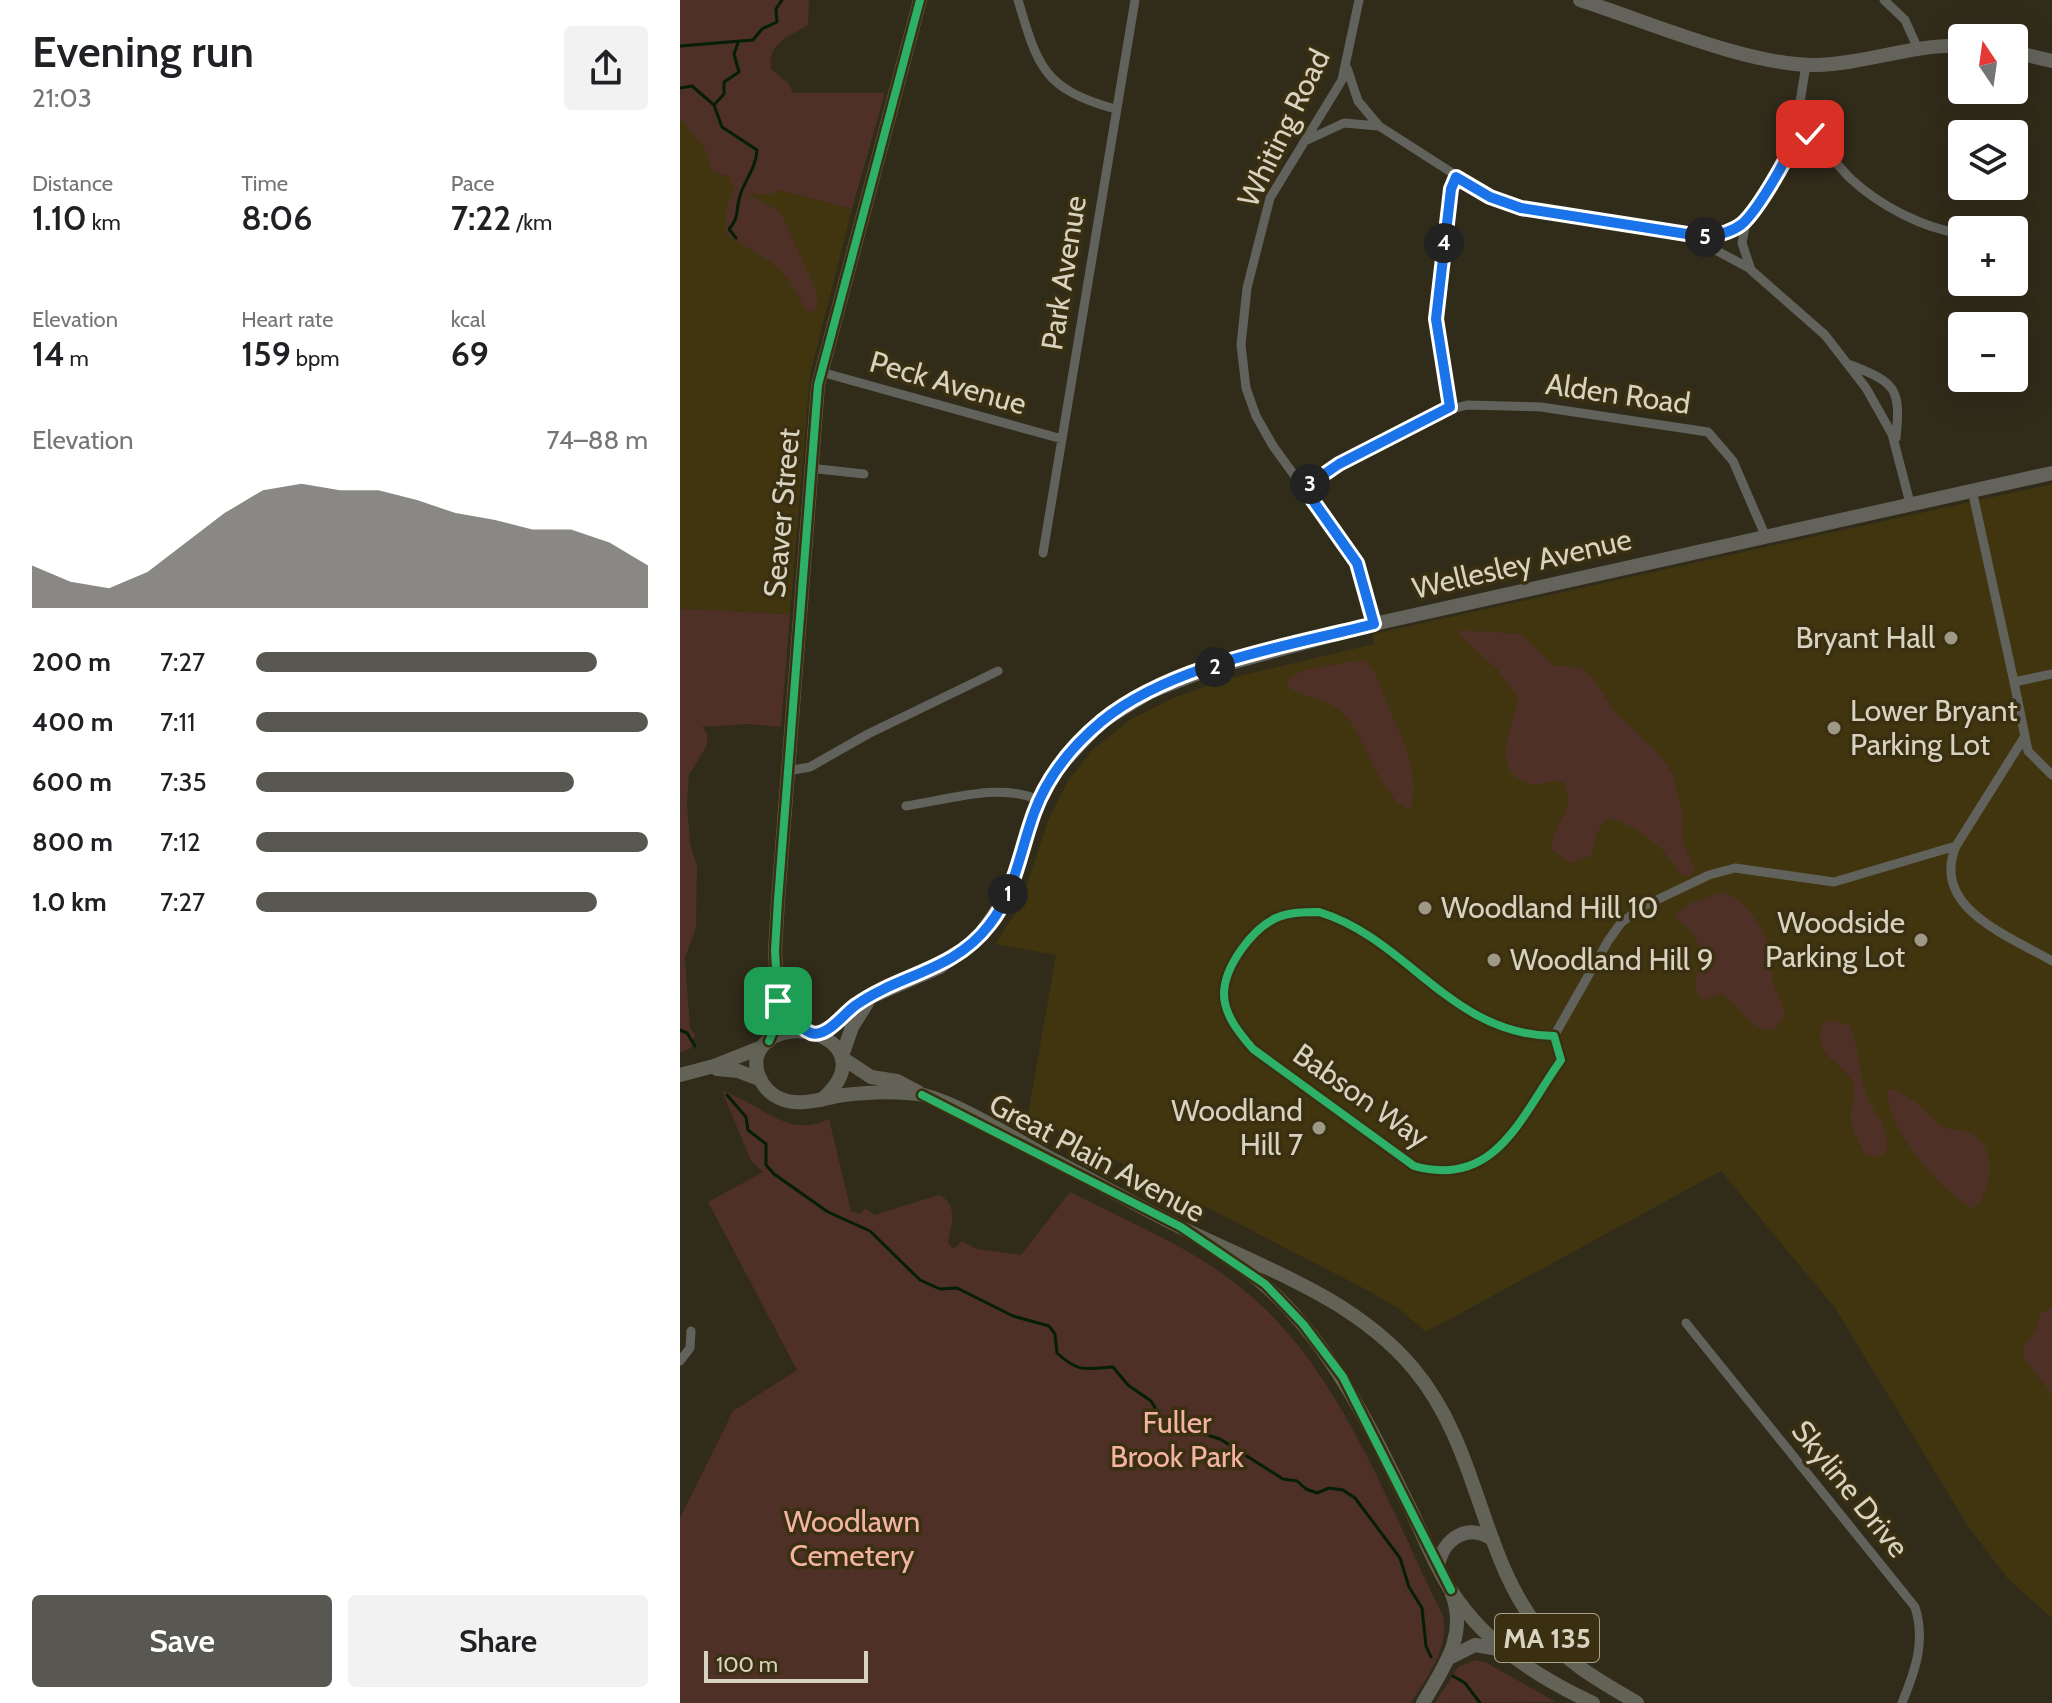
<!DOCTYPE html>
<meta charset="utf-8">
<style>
:root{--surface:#fff;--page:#f2f2f2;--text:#202124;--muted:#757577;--accent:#595751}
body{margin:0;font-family:Cabin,sans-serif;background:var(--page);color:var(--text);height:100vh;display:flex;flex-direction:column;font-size:30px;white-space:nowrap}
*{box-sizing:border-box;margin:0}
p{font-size:26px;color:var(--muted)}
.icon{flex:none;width:44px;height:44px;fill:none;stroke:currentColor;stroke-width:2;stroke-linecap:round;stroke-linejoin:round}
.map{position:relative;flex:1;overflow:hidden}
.panel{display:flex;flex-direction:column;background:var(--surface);width:680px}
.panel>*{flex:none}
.needle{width:52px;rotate:347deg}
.fabs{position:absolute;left:1268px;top:24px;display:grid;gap:16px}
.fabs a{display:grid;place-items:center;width:80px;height:80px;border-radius:8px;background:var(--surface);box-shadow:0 8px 32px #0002;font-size:40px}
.scale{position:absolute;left:24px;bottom:20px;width:164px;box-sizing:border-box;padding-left:8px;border:4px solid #d8d2c1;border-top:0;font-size:22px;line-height:28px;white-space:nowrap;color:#d8d2c1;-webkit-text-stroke:6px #3a3011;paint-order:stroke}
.pin{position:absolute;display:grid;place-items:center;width:68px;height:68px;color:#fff;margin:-34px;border-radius:16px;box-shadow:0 4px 12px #0006}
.km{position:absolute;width:40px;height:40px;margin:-20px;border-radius:50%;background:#222;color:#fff;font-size:22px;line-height:40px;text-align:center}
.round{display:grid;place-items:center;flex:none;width:84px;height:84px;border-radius:8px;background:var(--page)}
.headline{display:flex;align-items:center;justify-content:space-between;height:136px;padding:0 32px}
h1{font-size:44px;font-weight:600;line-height:60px}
.figures{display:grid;grid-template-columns:repeat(3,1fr);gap:12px;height:136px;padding:8px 32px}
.figures div{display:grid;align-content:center}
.figures b{font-size:34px;font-weight:600}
.figures small{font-size:22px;font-weight:400}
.figures p{font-size:22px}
.chart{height:224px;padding:16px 32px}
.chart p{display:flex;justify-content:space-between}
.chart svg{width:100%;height:144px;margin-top:8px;fill:var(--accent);opacity:.7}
.button{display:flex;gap:16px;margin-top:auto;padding:16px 32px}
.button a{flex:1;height:92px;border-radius:8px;background:var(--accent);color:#fff;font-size:32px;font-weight:600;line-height:92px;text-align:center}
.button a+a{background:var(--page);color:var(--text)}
ul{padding:0 32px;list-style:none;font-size:26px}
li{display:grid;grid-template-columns:128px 96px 1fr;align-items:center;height:60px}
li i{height:20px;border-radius:10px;background:var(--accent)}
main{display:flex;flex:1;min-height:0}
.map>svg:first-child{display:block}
.built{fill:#413510}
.green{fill:#4e3026}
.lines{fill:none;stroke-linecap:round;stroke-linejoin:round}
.stream{stroke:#061e08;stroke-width:3}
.street{stroke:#62625c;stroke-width:9}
.secondary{stroke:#64635b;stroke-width:14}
.primary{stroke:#636256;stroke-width:14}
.cycleway-casing{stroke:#3a3011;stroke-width:13}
.cycleway{stroke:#2db169;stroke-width:8}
.route-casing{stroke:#fff;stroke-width:16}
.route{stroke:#1a73e8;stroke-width:10}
.poi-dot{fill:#9e9887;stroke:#3a3011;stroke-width:3}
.labels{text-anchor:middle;stroke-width:7;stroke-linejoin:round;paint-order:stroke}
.shield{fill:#3a3011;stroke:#a9a18c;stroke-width:2}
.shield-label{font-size:28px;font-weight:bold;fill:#d8d2c1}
.street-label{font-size:30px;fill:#d8d2c1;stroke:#3a3011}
.poi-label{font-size:30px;fill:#d8d2c1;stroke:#3a3011;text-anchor:end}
.park-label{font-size:30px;fill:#f5b3a2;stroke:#3a3011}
</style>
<main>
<section class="panel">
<div class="headline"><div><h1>Evening run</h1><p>21:03</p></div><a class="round"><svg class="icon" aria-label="share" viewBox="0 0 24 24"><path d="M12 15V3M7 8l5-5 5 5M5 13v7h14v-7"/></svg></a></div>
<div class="figures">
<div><p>Distance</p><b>1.10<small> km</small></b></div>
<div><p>Time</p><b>8:06</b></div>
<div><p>Pace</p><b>7:22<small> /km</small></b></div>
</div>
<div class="figures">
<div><p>Elevation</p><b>14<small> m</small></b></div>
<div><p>Heart rate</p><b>159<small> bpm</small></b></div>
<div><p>kcal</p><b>69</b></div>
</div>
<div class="chart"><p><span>Elevation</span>74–88 m</p>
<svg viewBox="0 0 160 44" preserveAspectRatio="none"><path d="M0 44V31L10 36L20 38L30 33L40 24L50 15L60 8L70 6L80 8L90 8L100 11L110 15L120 17L130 20L140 20L150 24L160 31V44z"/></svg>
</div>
<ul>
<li><b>200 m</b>7:27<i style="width:87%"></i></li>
<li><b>400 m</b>7:11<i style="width:100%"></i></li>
<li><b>600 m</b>7:35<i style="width:81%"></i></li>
<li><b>800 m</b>7:12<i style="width:100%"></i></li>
<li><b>1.0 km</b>7:27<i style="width:87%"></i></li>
</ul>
<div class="button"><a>Save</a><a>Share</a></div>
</section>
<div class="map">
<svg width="1372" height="1703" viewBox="0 0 1372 1703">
<rect width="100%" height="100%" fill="#312b1a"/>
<!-- built -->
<path class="built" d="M0,64l33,108 139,37 -42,166 -20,239 -110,-5z
M1372,484v1134l-44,-39 -40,-53 -133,-218 -114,-137 -295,161 -28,-24 -33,-19 -337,-174 28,-160 -61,-11 24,-36 30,-90 19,-37 23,-30 39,-31 43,-22 50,-18 151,-36 -1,-10z"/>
<!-- green -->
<path class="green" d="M0,0h129l-1,25c-17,11 -41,17 -37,44l18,15 4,9h92l-33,116 -72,-19 -9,4h-24l29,15 7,8 33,74 2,17 -10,5 -20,-34 -16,-17 -45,-27c-4,-11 0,-37 8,-44l-7,-15 -15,-4 -8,-23 -25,-31z
M0,609l110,5 -9,113 -33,-3 -46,3 5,6v12l-18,30 -2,28 3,40 7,23 -1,61 -11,31 5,70 5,6 -4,14 -11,5z
M779,630l62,4 32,31 29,3 12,12 19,30 47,45 12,19 10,38 1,31 12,27 -6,7 -10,-4c-9,-22 -49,-54 -73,-54l-10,15 -5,22 -20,7 -20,-14c3,-30 25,-34 13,-67 -13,-3 -25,5 -37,1 -38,-14 -15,-58 -8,-84l-21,-29 -37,-34z
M676,661h9c15,13 15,28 23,45 14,30 33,71 22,104 -26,-8 -43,-65 -60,-88 -21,-30 -43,-18 -63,-37l2,-7 15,-8z
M1042,892c25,6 43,39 50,63 2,10 -1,21 2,31 3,11 10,17 11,29l-9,14c-29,3 -33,-22 -54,-35l-19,6 -8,-9c3,-35 16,-47 -19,-72v-5l15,-11z
M1152,1020l18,6c8,21 9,41 14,62 6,23 28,38 22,64l-7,5 -13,-2c-6,-11 -13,-23 -15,-35 -1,-14 9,-29 -1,-42 -12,-17 -41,-25 -25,-57z
M1208,1089c22,2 35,23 51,35 12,9 24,4 36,12 22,15 17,58 -3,73 -30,-19 -88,-81 -84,-120z
M42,1091c38,11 66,49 107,28l22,92 10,3 4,-6 9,7 65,-20c20,9 12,31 9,47l5,7 9,-8 15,8 44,6 49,-63c59,30 124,56 175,99 96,78 144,217 198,325 6,34 -15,59 -32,87h-731v-185l53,-107 64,-41 -89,-168 55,-30 -12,-11z
M1372,1307v87l-29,-37 1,-12 11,-13 5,-18z
M795,1660l10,2 71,40 -121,1 23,-36z"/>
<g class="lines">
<!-- stream -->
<path class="stream" d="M0,46l73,-6 9,-11 15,-7 -1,-13 6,-9
M0,88l12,-2 22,19
M56,238l-7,-9c10,-11 7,-18 10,-29 3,-17 17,-30 18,-50l-35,-23 -8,-22 10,-11v-12l15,-10 -5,-18 4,-11
M0,1030l7,3 8,13
M47,1095l19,22 2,13 18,14v21l8,9 54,38 42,19 50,49 20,9 17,-1 56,28 36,10 6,8 2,19c22,20 28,16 56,14l15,18 23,16 12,20 57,18 63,40 14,2 9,8 11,4 12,-5 14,2 12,8 45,60 9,29 13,21 4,38 5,11
M773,1676l12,7 15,20"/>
<!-- street -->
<path class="street" d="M338,0c20,68 26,89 97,109
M679,0l-17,80 -72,118 -23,90 -6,57 5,43 10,28 17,30 80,110 21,68
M1204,0l21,20 13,29
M667,68l11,33 21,25 111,71 31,11 185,29 22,-5 16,-10 49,-77 13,-80
M1118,129c17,4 39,37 53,50 29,27 72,49 111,55
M625,141l39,-18 34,3
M1066,222l-4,21 9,27 74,65 41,53 26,46 18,69
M1298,230h22
M1015,239l54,29
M1171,365c45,18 50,23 45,73
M141,372l241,67
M770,407l-14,-88 15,-130 5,-12
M129,468l55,6
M624,488l35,-24 91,-49 37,-10 74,2 167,25 25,29 32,74
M1292,490l42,192
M363,553l92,-553
M1372,674l-38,8 14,69 24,24
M107,771l23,-4 58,-33 130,-63
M226,806c41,-6 94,-24 133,-6
M1276,846c-26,62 52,89 96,115
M639,912c89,27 132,123 235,124l7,24c-40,56 -65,129 -147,106l-161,-117c-13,-15 -29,-34 -29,-55 0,-27 28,-65 52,-76 14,-6 29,-6 43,-6z
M874,1036l54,-95 13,-18 21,-16 67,-32 26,-7 99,14 122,-36 69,-110
M1006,1323l229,284c11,35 0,64 -13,96
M0,1361l10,-13 1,-17"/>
<!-- secondary -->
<path class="secondary" d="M900,0c66,21 169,66 236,65 49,-1 96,-21 146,-19
M1334,52l38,9
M101,994l27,38
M135,1034l19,-9 39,-29 67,-29 38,-29 28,-41 29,-86 21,-41 45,-48 49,-30 62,-24 162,-44 678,-151
M89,1041l10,-23 -4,-67 3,-51 40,-515 102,-385
M162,1056l10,-29 15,-24
M758,1566c5,-28 31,-44 55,-26
M831,1656c20,3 33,-7 28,-28
M769,1658l26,-13 29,5
M743,1703c20,-35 45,-67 29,-109"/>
<!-- primary -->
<path class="primary" d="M164,1059l27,18 26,4 21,11
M37,1069l21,2 21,8
M0,1075l34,-9 48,-19
M141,1100c64,-54 -31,-92 -60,-52 -12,18 1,42 18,50 20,10 44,0 65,-3 24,-3 50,-4 74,-1 36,6 98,46 132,64 44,23 86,47 130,69 81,40 173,70 233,141 69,82 65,190 132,268 25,29 59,47 92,67
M548,1257c92,60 136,158 183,253 13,27 24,57 41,82 34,52 85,85 141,111"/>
<defs>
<path id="cycleway" d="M639,912c89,27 132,123 235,124l7,24c-40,56 -65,129 -147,106l-161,-117c-13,-15 -29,-34 -29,-55 0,-27 28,-65 52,-76 14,-6 29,-6 43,-6z
M89,1041l10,-23 -4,-67 3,-51 40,-515 102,-385
M242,1095l259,132 84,57 38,40 40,53 108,213"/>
</defs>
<!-- cycleway casing -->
<use href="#cycleway" class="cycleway-casing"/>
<!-- cycleway -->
<use href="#cycleway" class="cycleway"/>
</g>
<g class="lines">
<defs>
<path id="route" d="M98,1001l-1,-17c5,14 18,43 34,49 16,5 33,-20 45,-28 44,-31 98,-34 133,-80 26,-32 31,-74 45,-112 13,-36 38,-67 68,-92 70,-57 186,-75 272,-97l-17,-61 -53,-75 35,-24 111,-57 -14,-88 15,-130 5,-12 34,20 31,11 185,29c13,-2 26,-5 36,-13 16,-14 52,-75 56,-95l12,5"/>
</defs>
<!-- route casing -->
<use href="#route" class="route-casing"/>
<!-- route -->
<use href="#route" class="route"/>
</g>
<!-- markers -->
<g class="poi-dot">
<circle cx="1271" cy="638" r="8"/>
<circle cx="1154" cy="728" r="8"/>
<circle cx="745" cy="908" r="8"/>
<circle cx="1241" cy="940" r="8"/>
<circle cx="814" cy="960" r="8"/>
<circle cx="639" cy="1128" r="8"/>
</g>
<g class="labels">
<!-- shield labels -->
<rect class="shield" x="815" y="1614" width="104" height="48" rx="6"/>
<g class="shield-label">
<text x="867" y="1648">MA 135</text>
</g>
<!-- street labels -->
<g class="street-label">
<text transform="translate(604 128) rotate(-64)" y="10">Whiting Road</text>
<text transform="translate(384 273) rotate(-81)" y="10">Park Avenue</text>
<text transform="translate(268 383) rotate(16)" y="10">Peck Avenue</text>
<text transform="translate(938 394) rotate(8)" y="10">Alden Road</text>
<text transform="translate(102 513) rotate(-85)" y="10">Seaver Street</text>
<text transform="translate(842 564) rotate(-13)" y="10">Wellesley Avenue</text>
<text transform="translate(681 1096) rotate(35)" y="10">Babson Way</text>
<text transform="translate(417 1158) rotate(28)" y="10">Great Plain Avenue</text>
<text transform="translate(1170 1489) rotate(51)" y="10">Skyline Drive</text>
</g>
<!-- poi labels -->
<g class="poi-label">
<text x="1255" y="648">Bryant Hall</text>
<text x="1170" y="721" text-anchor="start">Lower Bryant<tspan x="1170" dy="34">Parking Lot</tspan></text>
<text x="761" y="918" text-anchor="start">Woodland Hill 10</text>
<text x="1225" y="933">Woodside<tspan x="1225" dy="34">Parking Lot</tspan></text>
<text x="830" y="970" text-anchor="start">Woodland Hill 9</text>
<text x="623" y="1121">Woodland<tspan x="623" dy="34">Hill 7</tspan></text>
</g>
<!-- park labels -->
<g class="park-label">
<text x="497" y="1433">Fuller<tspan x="497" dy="34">Brook Park</tspan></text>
<text x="172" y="1532">Woodlawn<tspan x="172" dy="34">Cemetery</tspan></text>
</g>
</g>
</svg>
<div class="fabs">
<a><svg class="needle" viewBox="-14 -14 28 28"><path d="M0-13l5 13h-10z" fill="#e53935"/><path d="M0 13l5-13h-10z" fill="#757577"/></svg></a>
<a><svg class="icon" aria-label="layers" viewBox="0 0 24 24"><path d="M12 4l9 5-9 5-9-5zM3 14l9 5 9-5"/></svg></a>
<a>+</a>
<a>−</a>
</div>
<div class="scale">100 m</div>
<div class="pin" style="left:98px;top:1001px;background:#1e9e55"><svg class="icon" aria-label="arrive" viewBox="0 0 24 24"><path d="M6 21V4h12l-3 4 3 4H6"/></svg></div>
<div class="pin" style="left:1130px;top:134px;background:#d93025"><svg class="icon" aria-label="check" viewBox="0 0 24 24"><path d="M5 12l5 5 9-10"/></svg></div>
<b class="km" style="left:328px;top:894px">1</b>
<b class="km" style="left:535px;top:667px">2</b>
<b class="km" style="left:630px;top:484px">3</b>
<b class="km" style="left:764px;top:243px">4</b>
<b class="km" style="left:1025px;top:237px">5</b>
</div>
</main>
